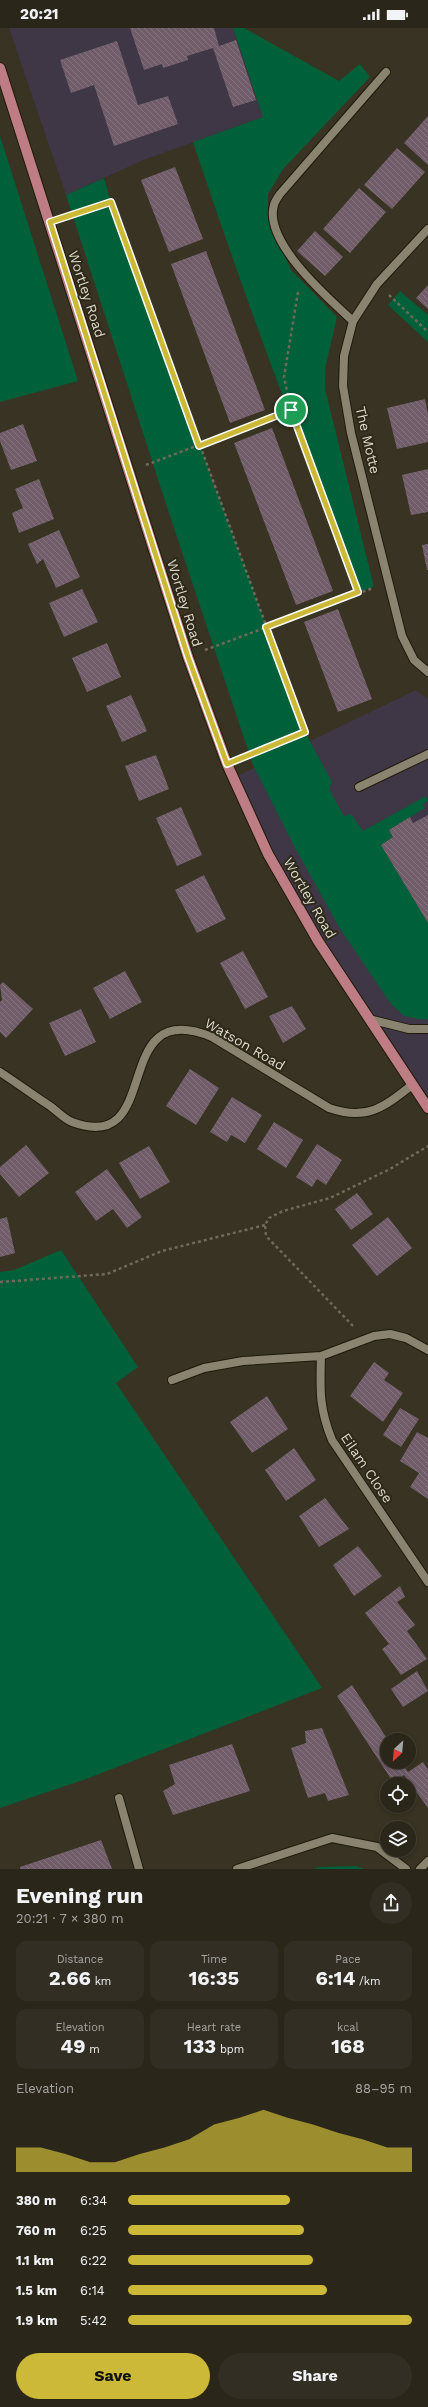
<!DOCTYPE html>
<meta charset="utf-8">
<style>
:root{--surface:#2a261a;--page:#322e23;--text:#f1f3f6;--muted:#a5a5a2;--line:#464339;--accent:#cdb938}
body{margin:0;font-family:"Work Sans",sans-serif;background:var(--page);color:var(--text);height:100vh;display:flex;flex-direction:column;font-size:15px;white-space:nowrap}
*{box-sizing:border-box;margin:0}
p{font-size:13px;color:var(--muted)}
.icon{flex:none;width:22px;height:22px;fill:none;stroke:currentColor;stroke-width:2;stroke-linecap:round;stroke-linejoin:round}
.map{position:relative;height:1841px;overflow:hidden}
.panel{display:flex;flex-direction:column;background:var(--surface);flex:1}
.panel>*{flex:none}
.needle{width:26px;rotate:206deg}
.fabs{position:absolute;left:380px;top:1705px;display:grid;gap:8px}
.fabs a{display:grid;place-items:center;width:36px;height:36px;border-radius:50%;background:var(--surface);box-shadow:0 2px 6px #0003,0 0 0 1px var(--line);font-size:20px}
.pin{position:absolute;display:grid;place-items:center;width:34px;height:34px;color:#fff;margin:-17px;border:2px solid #fff;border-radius:50%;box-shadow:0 1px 4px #0007}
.round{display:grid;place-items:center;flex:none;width:42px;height:42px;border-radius:21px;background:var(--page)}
.headline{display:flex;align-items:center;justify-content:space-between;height:68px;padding:0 16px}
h1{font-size:22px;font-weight:700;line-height:30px}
.stats{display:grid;grid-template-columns:repeat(3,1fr);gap:6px;height:68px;padding:4px 16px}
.stats div{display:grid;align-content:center;border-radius:10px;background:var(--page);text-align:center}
.stats b{font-size:20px;font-weight:700}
.stats small{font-size:11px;font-weight:400}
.stats p{font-size:11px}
.chart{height:112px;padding:8px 16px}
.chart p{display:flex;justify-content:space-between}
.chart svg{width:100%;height:72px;margin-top:4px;fill:var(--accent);opacity:.7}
.action{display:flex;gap:8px;margin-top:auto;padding:8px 16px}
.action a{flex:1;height:46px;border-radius:24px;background:var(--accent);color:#111;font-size:16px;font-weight:700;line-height:46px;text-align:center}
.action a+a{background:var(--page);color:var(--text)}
ul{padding:0 16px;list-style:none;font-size:13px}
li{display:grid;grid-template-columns:64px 48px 1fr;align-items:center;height:30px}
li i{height:10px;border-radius:5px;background:var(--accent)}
.status{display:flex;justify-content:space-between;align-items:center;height:28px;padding:0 20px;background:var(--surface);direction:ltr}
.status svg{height:11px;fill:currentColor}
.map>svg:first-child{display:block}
.commercial{fill:#3f3646}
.green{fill:#006039}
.building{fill:url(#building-back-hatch)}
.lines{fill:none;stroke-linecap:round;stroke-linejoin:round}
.lane-casing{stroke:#1f1a0a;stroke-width:10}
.street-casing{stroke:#1f1a0a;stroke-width:10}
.primary-casing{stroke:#1f1a0a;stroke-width:12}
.path{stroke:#6f6a5b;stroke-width:2.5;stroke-dasharray:3 3;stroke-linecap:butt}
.lane{stroke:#89836f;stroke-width:8}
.street{stroke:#89836f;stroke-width:8}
.primary{stroke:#be7d84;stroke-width:10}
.route-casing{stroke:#fff;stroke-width:8}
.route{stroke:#cdb938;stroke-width:5}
.labels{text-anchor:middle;stroke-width:4;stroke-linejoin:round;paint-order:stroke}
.street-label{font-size:14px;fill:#dcd9ce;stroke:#2e2918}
</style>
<div class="status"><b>20:21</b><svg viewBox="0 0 49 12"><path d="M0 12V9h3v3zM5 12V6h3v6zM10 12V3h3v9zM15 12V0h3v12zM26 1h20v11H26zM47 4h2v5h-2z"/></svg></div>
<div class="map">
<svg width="428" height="1841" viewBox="0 0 428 1841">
<defs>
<pattern id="building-back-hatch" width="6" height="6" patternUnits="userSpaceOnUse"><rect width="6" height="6" fill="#705d69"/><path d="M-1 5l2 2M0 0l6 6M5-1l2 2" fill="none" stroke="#84747d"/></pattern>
</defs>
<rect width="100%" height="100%" fill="#383322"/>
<!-- commercial -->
<path class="commercial" d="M9,0h224l30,89 -117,42 -80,36z
M416,662l12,9v409l-110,-167 -85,-163z"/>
<!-- green -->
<path class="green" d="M233,0h11l95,53 21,-17 10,13 -87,92 -15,25v25l23,51 46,47 -12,52v20l49,198 -17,5c-57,-149 -114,-298 -164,-450l70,-25z
M0,108l78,245 -78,21z
M104,150l7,24 194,530 27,50 -3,7 15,27 7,-2 12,17 63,-35 2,5 -5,3 2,4 -36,22 4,7 -12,8 47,78v96l-4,1 -20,-4 -13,-12 -52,-77 -45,-81 -41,-81 -86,-258 -101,-312z
M400,263l28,24v27l-40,-37z
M61,1222l77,117 -22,16 206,305 -236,91 -86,29v-536l14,-2z
M357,1838l7,3h-51l7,-2z"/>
<!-- building -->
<path class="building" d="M130,0h84l5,18 17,-6 20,60 -23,7 -20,-59 -26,8 1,4 -25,8 -1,-4 -18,6z
M117,13l21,64 30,-9 10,28 -64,22 -20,-61 -23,8 -11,-33z
M428,88v49l-24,-22z
M397,120l28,24 -33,37 -28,-24z
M175,139l28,72 -34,13 -28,-72z
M359,160l27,24 -36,41 -27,-24z
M315,203l28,26 -18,19 -28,-25z
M206,223l59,159 -35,13 -59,-159z
M428,257v24l-12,-11z
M425,371l3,15v28l-31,7 -10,-41z
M23,396l14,37 -26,9 -11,-29v-8z
M272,400l61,163 -37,14 -62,-162z
M428,441v43l-17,3 -9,-40z
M39,451l15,40 -35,14 -7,-20 11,-5 -8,-19z
M59,502l21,47 -24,11 -13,-29 -6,5 -9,-20z
M428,516v26h-1l-5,-25z
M82,561l16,33 -34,15 -15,-34z
M338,581l34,90 -34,13 -34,-90z
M107,615l14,34 -34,15 -15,-34z
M131,667l16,36 -25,11 -16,-36z
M156,727l13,34 -30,12 -14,-35z
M181,779l21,48 -25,11 -21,-48z
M428,787v108l-47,-78 12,-8 -4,-7 21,-13 3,6z
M204,847l22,44 -29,14 -22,-43z
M243,923l25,46 -23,12 -25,-46z
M125,943l17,31 -32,17 -17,-31z
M3,954l30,27 -27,29 -6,-6v-30l2,-2 -2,-15z
M292,978l14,23 -23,14 -14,-27z
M81,981l15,33 -31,14 -16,-33z
M190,1041l29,19 -23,37 -30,-19z
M232,1069l30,18 -17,28 -14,-8 -4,7 -17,-10z
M274,1094l29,18 -17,28 -29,-19z
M317,1116l25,16 -16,25 -9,-6 -5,8 -16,-10z
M26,1117l23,28 -30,24 -19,-23v-7z
M149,1118l21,36 -30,17 -21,-36z
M107,1141l35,48 -15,11 -14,-19 -17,12 -21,-29z
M357,1165l16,21 -22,16 -16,-21z
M7,1189l8,36 -15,4v-38z
M388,1189l24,31 -35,28 -25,-31z
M374,1334l15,11 -5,7 19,13 -20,29 -33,-26z
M267,1368l21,33 -36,24 -22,-31z
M400,1380l19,11 -18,28 -18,-12z
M417,1404l11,6v61l-18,-12 9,-14 -19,-12z
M294,1420l22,32 -30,21 -21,-31z
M325,1470l24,31 -30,18 -20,-31z
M358,1518l24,30 -28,20 -21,-31z
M400,1558l5,11 -8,5 18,23 -8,6 20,28 -26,16 -19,-26 7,-5 -24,-31z
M417,1643l11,20 -25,16 -12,-18z
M352,1657l36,55 -1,22h15l6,10 15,-10 5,8v38l-24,-33 -11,7 -56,-86z
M322,1700l27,67 -21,6 -3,-8 -17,5 -17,-50 15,-5 -1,-12z
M232,1716l18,47 -77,24 -10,-24 12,-7 -6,-19z
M101,1812l11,29h-92v-2z"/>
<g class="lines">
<defs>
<path id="lane" d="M353,293c-24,-22 -90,-79 -79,-116 1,-4 4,-8 6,-11l106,-122
M359,759l69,-33
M369,991l40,10h19
M119,1770l20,71"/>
<path id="street" d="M428,201l-51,55 -24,37 -9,35 -1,30 8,47 51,203 12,24 14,12
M0,1044c17,11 33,23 50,34 7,5 14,13 22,16 94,35 35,-128 140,-85l117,71c37,13 54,0 83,-23
M321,1328c-1,34 -2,52 11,84l96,142
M172,1352l32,-12 39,-7 78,-5 53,-20 16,-2 16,4 22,12
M237,1841l95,-31 45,9 29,22
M420,1841l8,-8"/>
<path id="primary" d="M0,40l188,589 39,107 41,90 50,87 110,167"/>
</defs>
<!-- lane casing -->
<use href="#lane" class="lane-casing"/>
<!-- street casing -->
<use href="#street" class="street-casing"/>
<!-- primary casing -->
<use href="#primary" class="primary-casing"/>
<!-- path -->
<path class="path" d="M67,189l44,-15 194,530 -61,25
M298,264l-14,85 7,33 66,182
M389,267l39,37
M146,437l145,-55
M205,622l168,-62
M0,1254l107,-8 55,-23 103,-26
M353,1298l-87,-90 -1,-11 4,-7 14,-7 47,-13 60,-29 38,-23"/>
<!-- lane -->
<use href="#lane" class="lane"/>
<!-- street -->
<use href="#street" class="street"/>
<!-- primary -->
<use href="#primary" class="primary"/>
</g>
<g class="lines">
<defs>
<path id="route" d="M111,174l88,244 92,-36 67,182 -92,35 39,105 -78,32 -39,-107 -138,-435z"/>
</defs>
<!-- route casing -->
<use href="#route" class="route-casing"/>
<!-- route -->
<use href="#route" class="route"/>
</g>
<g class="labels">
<!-- street labels -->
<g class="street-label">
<text transform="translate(87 266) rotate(72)" y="5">Wortley Road</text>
<text transform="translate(368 412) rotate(77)" y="5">The Motte</text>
<text transform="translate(185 575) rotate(73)" y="5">Wortley Road</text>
<text transform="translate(310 870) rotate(60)" y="5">Wortley Road</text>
<text transform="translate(245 1016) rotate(30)" y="5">Watson Road</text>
<text transform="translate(367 1440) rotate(56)" y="5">Eilam Close</text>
</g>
</g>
</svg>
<div class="fabs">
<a><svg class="needle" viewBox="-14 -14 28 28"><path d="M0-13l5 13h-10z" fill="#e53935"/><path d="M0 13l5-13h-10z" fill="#a5a5a2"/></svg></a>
<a><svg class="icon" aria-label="locate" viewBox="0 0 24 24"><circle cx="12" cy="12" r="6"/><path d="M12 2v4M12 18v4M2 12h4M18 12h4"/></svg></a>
<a><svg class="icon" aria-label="layers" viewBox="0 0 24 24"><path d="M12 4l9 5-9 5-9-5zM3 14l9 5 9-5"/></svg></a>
</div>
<div class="pin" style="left:291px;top:382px;background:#1e9e55"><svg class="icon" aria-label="arrive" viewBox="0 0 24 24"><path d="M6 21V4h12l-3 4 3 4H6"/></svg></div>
</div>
<section class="panel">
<div class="headline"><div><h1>Evening run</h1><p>20:21 · 7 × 380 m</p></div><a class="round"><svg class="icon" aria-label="share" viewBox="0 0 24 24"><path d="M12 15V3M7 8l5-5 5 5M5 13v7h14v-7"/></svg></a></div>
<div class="stats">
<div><p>Distance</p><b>2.66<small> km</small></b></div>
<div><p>Time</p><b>16:35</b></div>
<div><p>Pace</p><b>6:14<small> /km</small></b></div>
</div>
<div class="stats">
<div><p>Elevation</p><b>49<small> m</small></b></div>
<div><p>Heart rate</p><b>133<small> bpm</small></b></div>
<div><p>kcal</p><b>168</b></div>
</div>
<div class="chart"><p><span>Elevation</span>88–95 m</p>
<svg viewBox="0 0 160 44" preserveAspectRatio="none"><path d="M0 44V29L10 29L20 33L30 38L40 38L50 33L60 29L70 24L80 15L90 11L100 6L110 11L120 15L130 20L140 24L150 29L160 29V44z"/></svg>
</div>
<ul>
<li><b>380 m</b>6:34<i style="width:57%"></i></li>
<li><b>760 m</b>6:25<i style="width:62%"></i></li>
<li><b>1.1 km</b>6:22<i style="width:65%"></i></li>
<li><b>1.5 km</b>6:14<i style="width:70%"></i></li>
<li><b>1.9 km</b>5:42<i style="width:100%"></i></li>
</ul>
<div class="action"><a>Save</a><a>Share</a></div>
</section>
